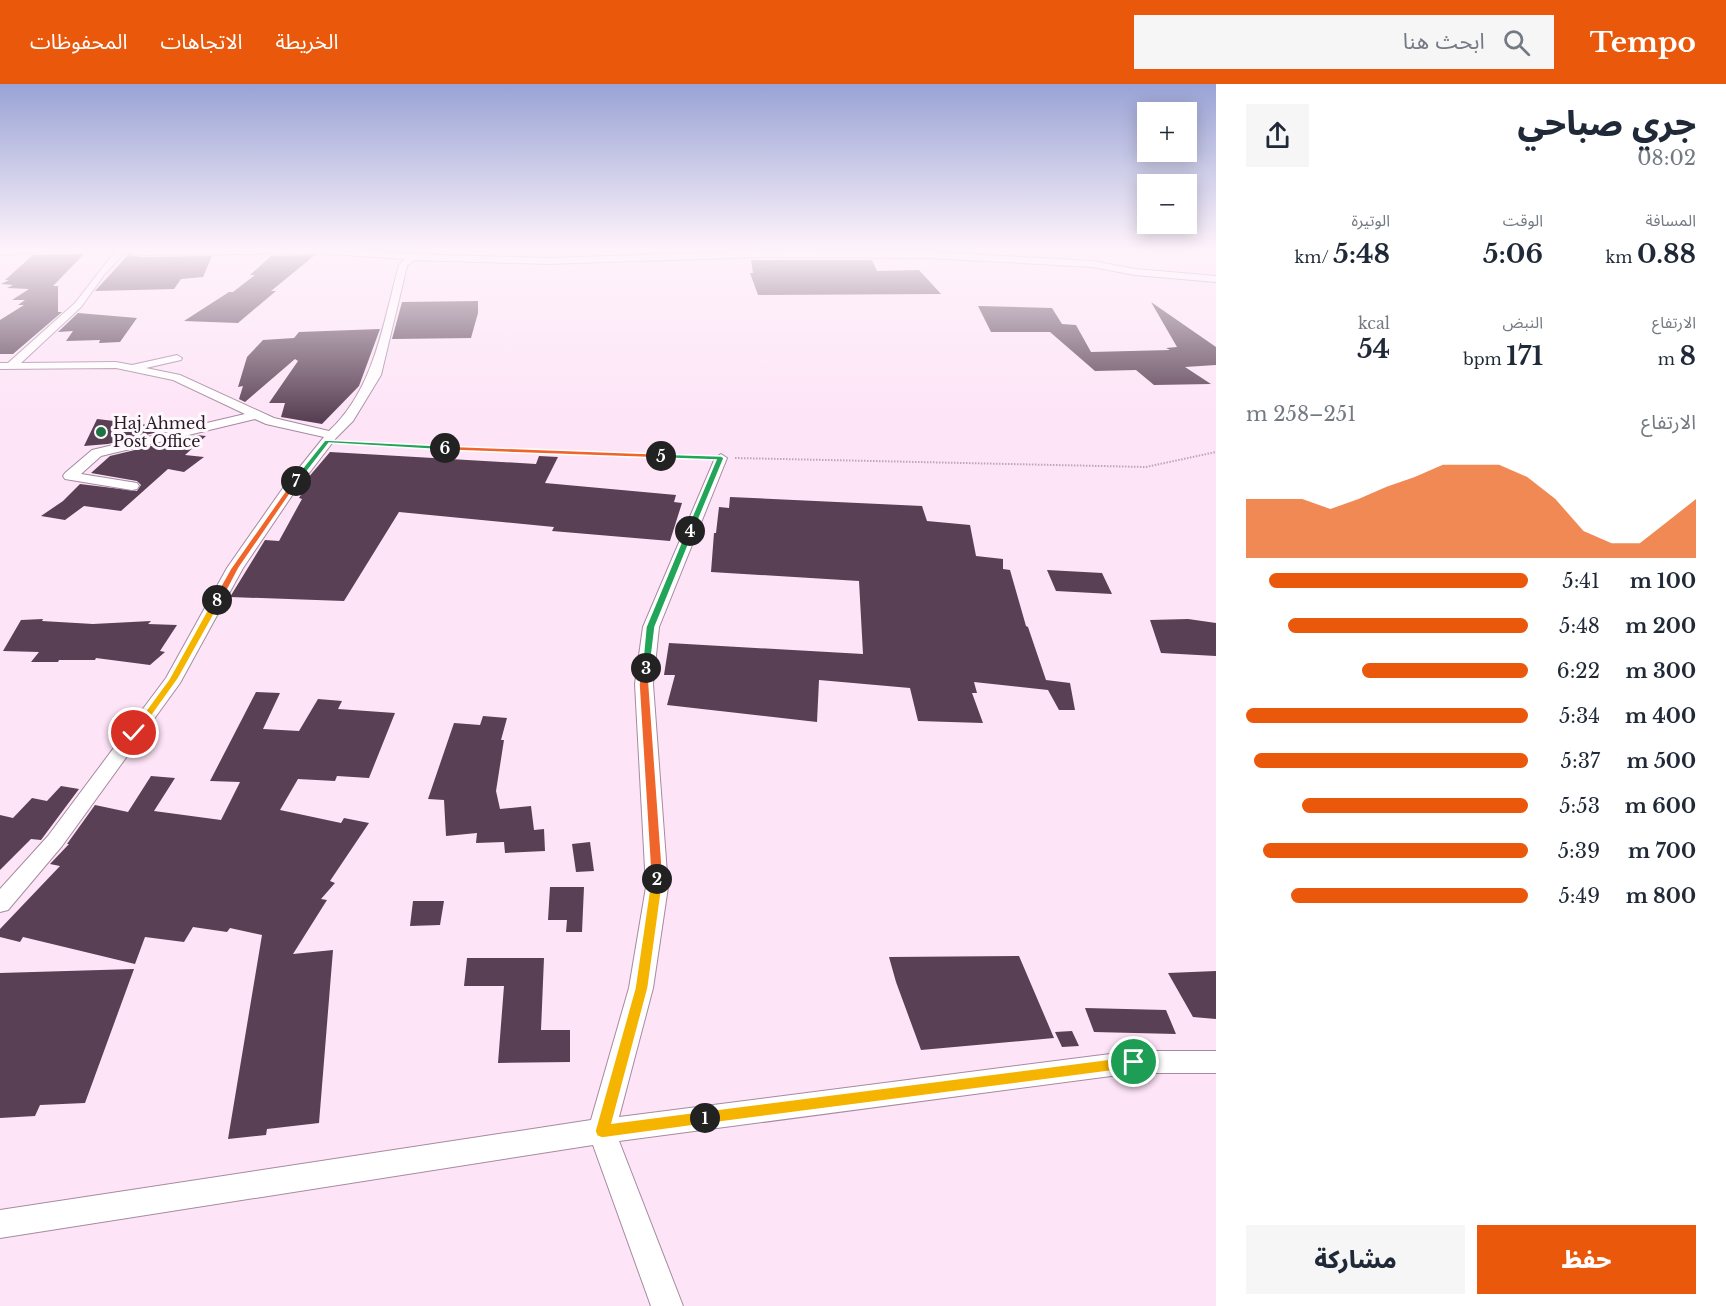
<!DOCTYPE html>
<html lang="ar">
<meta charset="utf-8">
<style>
:root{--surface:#fff;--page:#f6f6f7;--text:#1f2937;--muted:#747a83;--accent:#ea580c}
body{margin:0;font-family:"Libre Baskerville","Noto Sans Arabic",serif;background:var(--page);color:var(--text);direction:rtl;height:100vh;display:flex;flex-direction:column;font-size:22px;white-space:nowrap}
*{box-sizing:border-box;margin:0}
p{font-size:20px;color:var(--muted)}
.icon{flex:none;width:33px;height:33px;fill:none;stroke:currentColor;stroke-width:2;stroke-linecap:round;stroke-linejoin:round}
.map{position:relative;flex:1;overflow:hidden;direction:ltr}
.drawer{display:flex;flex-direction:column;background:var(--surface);width:510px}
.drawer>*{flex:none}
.fabs{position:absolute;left:1137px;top:18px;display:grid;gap:12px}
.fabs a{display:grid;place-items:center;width:60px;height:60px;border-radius:0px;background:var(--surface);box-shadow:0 3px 15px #0003;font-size:30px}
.pin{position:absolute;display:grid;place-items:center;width:51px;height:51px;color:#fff;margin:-26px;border:3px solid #fff;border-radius:50%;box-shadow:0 2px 6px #0007}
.km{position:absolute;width:30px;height:30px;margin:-15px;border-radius:50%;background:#222;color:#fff;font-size:16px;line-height:30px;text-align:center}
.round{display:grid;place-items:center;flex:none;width:63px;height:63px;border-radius:0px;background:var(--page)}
.headline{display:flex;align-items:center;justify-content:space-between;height:102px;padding:0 30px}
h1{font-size:33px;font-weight:800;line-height:45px}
.figures{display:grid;grid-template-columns:repeat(3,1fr);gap:9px;height:102px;padding:6px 30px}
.figures div{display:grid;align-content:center}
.figures b{font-size:26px;font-weight:800}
.figures small{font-size:16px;font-weight:400}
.figures p{font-size:16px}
.chart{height:168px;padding:12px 30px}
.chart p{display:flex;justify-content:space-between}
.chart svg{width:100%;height:108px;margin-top:6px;fill:var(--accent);opacity:.7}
.cta{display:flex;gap:12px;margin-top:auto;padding:12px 30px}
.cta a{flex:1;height:69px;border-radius:0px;background:var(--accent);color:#fff;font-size:24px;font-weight:800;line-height:69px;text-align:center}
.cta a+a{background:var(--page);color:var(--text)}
ul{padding:0 30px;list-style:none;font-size:20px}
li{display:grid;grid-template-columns:96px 72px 1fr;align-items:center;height:45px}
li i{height:15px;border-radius:8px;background:var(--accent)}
header{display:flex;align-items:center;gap:36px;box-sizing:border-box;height:84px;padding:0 30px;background:var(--accent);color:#fff}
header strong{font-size:28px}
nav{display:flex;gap:33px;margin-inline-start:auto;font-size:21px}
.search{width:420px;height:54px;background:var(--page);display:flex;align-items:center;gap:15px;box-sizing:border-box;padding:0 21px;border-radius:0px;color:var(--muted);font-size:22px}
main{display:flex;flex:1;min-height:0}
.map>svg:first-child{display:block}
.building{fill:#594054}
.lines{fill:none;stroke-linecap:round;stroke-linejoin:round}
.minor-casing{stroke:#a68aa0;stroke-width:2}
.path{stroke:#bca7b7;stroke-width:2;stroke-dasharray:1.5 1.5;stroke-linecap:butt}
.minor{fill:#fff;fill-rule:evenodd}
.split-1{fill:#f5b400;stroke:#fff;stroke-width:1.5}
.split-2{fill:#f5b400;stroke:#fff;stroke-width:1.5}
.split-3{fill:#f0652b;stroke:#fff;stroke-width:1.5}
.split-4{fill:#22a559;stroke:#fff;stroke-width:1.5}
.split-5{fill:#22a559;stroke:#fff;stroke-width:1.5}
.split-6{fill:#f0652b;stroke:#fff;stroke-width:1.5}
.split-7{fill:#22a559;stroke:#fff;stroke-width:1.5}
.split-8{fill:#f0652b;stroke:#fff;stroke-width:1.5}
.split-9{fill:#f5b400;stroke:#fff;stroke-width:1.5}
.poi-dot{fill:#1f7243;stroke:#fef8fd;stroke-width:2}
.labels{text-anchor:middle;stroke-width:6;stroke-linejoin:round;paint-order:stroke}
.far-poi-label{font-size:16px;fill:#281d26;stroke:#fef8fd;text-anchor:start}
</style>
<header>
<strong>Tempo</strong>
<div class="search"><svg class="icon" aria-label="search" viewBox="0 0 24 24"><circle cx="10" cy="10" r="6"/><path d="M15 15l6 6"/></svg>ابحث هنا</div>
<nav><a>الخريطة</a><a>الاتجاهات</a><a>المحفوظات</a></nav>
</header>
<main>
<section class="drawer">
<div class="headline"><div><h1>جري صباحي</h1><p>08:02</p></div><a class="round"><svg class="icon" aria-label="share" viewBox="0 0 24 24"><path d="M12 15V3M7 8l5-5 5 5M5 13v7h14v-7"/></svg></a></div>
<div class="figures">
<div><p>المسافة</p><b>0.88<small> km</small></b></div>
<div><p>الوقت</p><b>5:06</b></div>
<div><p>الوتيرة</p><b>5:48<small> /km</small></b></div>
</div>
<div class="figures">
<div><p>الارتفاع</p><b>8<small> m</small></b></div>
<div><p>النبض</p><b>171<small> bpm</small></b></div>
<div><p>kcal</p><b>54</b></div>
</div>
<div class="chart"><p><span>الارتفاع</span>251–258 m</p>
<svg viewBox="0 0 160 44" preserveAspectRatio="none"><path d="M0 44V20L10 20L20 20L30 24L40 20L50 15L60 11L70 6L80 6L90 6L100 11L110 20L120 33L130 38L140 38L150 29L160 20V44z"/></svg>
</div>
<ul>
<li><b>100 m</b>5:41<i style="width:92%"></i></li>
<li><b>200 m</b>5:48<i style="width:85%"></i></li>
<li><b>300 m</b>6:22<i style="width:59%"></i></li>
<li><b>400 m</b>5:34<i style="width:100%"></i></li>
<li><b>500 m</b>5:37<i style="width:97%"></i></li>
<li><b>600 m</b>5:53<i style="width:80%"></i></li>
<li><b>700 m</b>5:39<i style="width:94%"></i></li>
<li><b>800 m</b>5:49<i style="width:84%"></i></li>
</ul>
<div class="cta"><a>حفظ</a><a>مشاركة</a></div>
</section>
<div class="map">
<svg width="1216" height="1222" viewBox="0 0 1216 1222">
<rect width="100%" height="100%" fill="#fde4f7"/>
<!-- building -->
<path class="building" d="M84,170l-31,32h5v26h4l-49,42h-13v-34l24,-15h-6l7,-5h-13l17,-11 -22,-1 6,-3 -12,-1 8,-4h-4l28,-25z
M128,171l14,2 70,-1 -9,21 -22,2 -7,10 -79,2z
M315,171l-44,36h5l-38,32 -54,-2 45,-29h4l22,-17h-5l21,-19z
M751,176h121l5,11 42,-1 22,24 -183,1 -8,-22h3z
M478,217v12l-7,25 -79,1 10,-37z
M1151,218l65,45v18l-31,2 26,17 -57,1 -18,-15 -41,1 -45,-39h-59l-13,-26 74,2 10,16 14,1 15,27 79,-2 -4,-2 11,-1z
M78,229l59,5 -17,24 -21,1 1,-3 -34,1 7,-10 -15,1z
M380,245l-21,57 -37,38 -41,-7 4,-14h-16l29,-42 -3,-2 -50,43 -6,-3 4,-13 -5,1 9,-30 16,-17 31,-2 5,-6z
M97,335l60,7 -9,5 10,1 -50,12 -24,2z
M197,351l9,1 -21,19 19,2 -20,15 -16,-3 -47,42 -37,-5 -19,14 -24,-4 22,-15 17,-17 57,7 4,-6 -4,-4 -46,-8 19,-17z
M330,368l206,12 3,-8 19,1 -13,26 131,12 -2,7 8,1 -12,38 -118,-10 2,-4 -155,-15 -55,89 -114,-4 35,-57 14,1 23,-42 -3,-1 12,-19h-4z
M730,413l192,9 5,15 43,4 6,31 27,3v10l7,1 16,56 2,1 18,53 24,3 5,27h-16l-11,-20 -74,-8 3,11h-5l11,30 -65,-2 -8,-33 -91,-8 -2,42 -150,-17 8,-30h-11l5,-32 194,11 -4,-73 -148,-9 3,-39h2l3,-26 10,1z
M1047,486l55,3 10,21 -56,-3z
M43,535l-1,2 51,3 58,-3 -3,3 29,1 -17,26 5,1 -15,13 -54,-7 -1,2h-36l-1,2h-27l8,-10 -36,-1 18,-31z
M1188,535l28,4v33l-55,-3 -11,-33z
M256,608l24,1 -17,36 36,2 19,-32 24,2 -4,8 57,4 -26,65 -32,-2 -2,5 -37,-2 -18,31 61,13 3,-5 25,5 -39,58 5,2 -14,16 6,1 -34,54 40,-4 -14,173 -52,6 -1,6 -38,4 34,-204 -32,-7 -3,4 -34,-5 -9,15 -39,-5 -10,27 -112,-27 -3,5 -20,-5v-8l60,-63 -10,-2 19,-20h-2l28,-39 33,7 23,-36 24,2 -21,33 67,9 19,-38 -30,-1z
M483,632l24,2 -6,22h3l-8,51 4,18 31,-3 3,24 10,-1 1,22 -40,2 -1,-11 -28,1 1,-10 -31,3 -2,-36 -16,-1 26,-76 26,2z
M61,702l18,3 -38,51 -10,-1 -31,31v-55l13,3 19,-20 15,3z
M590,758l4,29 -18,1 -4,-28z
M550,803h34l-2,45h-16l1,-12h-19z
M413,817h31l-4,24 -30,1z
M1019,872l35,82 -133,12 -25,-68 -7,-25z
M467,874h77l-3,72h29v32l-72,1 6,-77h-40z
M134,885l-49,134 -45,2 -5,11 -35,2v-145z
M1216,887v48l-23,-2 -25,-44z
M1085,924l81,2 10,24 -82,-2z
M1072,947l7,15 -17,1 -7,-15z"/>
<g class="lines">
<defs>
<path id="minor" d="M0,165h43l-4,3 -39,3z
M117,165h219l76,5 135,4 214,-7 169,1 163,9 42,8 81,7v6l-81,-7 -42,-8 -163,-9 -169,-1 -214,7 -133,-4 -7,6 -26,109 -28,46 -17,17 -43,56 -50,74 -63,115 -118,163 -54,64 -8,2v-23l48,-53 118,-158 61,-110 56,-80 41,-51 -58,-13 -11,-5 -154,37 -20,18 56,9 2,3 -2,3 -5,1 -67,-11 -2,-3 2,-3 27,-23 153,-36 -72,-34 -57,-12 -116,1v-6h8l67,-60zM125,168l17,3 173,-2 90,6 -6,6c-16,58 -24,123 -70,166l-55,-13 -94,-43 -34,-7 35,-8 1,-2 -5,-3 -45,10 -16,-3 -95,1 60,-56 23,-32z
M721,370l6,4 -68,169 -6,57 15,203 -15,101 -34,129 515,-66h82v22h-82l-515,68 64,165h-32l-58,-161 -593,93v-28l591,-90 38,-132 17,-101 -11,-203 8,-57 72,-169z"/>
</defs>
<!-- minor casing -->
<use href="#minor" class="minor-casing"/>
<!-- path -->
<path class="path" d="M346,359l361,14
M735,374l411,9 70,-15"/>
<!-- minor -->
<use href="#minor" class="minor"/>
</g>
<!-- sky -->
<linearGradient id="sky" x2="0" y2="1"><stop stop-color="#99a3d5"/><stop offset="0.49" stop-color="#fef3fb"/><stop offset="1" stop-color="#fef3fb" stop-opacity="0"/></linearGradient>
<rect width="1216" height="336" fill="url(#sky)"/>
<!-- split-1 -->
<path class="split-1" d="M1134,972l4,2 3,4 -3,4 -4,2 -429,56 -5,-2 -3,-4 3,-5 5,-2z"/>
<!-- split-2 -->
<path class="split-2" d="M657,791l6,4 -15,109 -36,135 93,-12 5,2 2,5 -2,4 -5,2 -103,14 -5,-2 -2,-5 40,-143 16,-109z"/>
<!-- split-3 -->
<path class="split-3" d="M642,582l8,2 -1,16 14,195 -6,5 -6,-5 -12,-195z"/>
<!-- split-4 -->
<path class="split-4" d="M690,445l4,2 -39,96 -5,41 -8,2 4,-43 40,-96z"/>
<!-- split-5 -->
<path class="split-5" d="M658,370l63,2 3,2 -31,75 -7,-2 30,-71 -55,-2z"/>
<!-- split-6 -->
<path class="split-6" d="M445,362l216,8 3,2 -3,2 -219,-8z"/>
<!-- split-7 -->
<path class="split-7" d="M325,356l120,6 3,2 -3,2 -116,-7 -31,40h-5v-3z"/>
<!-- split-8 -->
<path class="split-8" d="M293,396l6,1 -60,87 -18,34h-7l-1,-2 18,-32z"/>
<!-- split-9 -->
<path class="split-9" d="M214,514l8,2 -44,79 -40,56h-7v-4l38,-52z"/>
<!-- markers -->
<circle class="poi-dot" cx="101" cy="348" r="6"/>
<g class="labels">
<!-- far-poi labels -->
<g class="far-poi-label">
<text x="113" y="345">Haj Ahmed<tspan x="113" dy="18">Post Office</tspan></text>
</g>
</g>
</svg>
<div class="fabs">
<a>+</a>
<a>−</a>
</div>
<div class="pin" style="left:1134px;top:978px;background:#1e9e55"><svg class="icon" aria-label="arrive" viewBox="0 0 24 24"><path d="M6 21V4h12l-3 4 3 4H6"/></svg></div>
<div class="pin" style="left:134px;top:649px;background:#d93025"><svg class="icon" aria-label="check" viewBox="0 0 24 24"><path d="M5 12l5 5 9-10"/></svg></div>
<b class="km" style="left:705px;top:1034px">1</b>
<b class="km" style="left:657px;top:795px">2</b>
<b class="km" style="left:646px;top:584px">3</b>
<b class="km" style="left:690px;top:447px">4</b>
<b class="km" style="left:661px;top:372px">5</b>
<b class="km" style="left:445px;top:364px">6</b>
<b class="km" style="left:296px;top:397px">7</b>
<b class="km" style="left:217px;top:516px">8</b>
</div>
</main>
